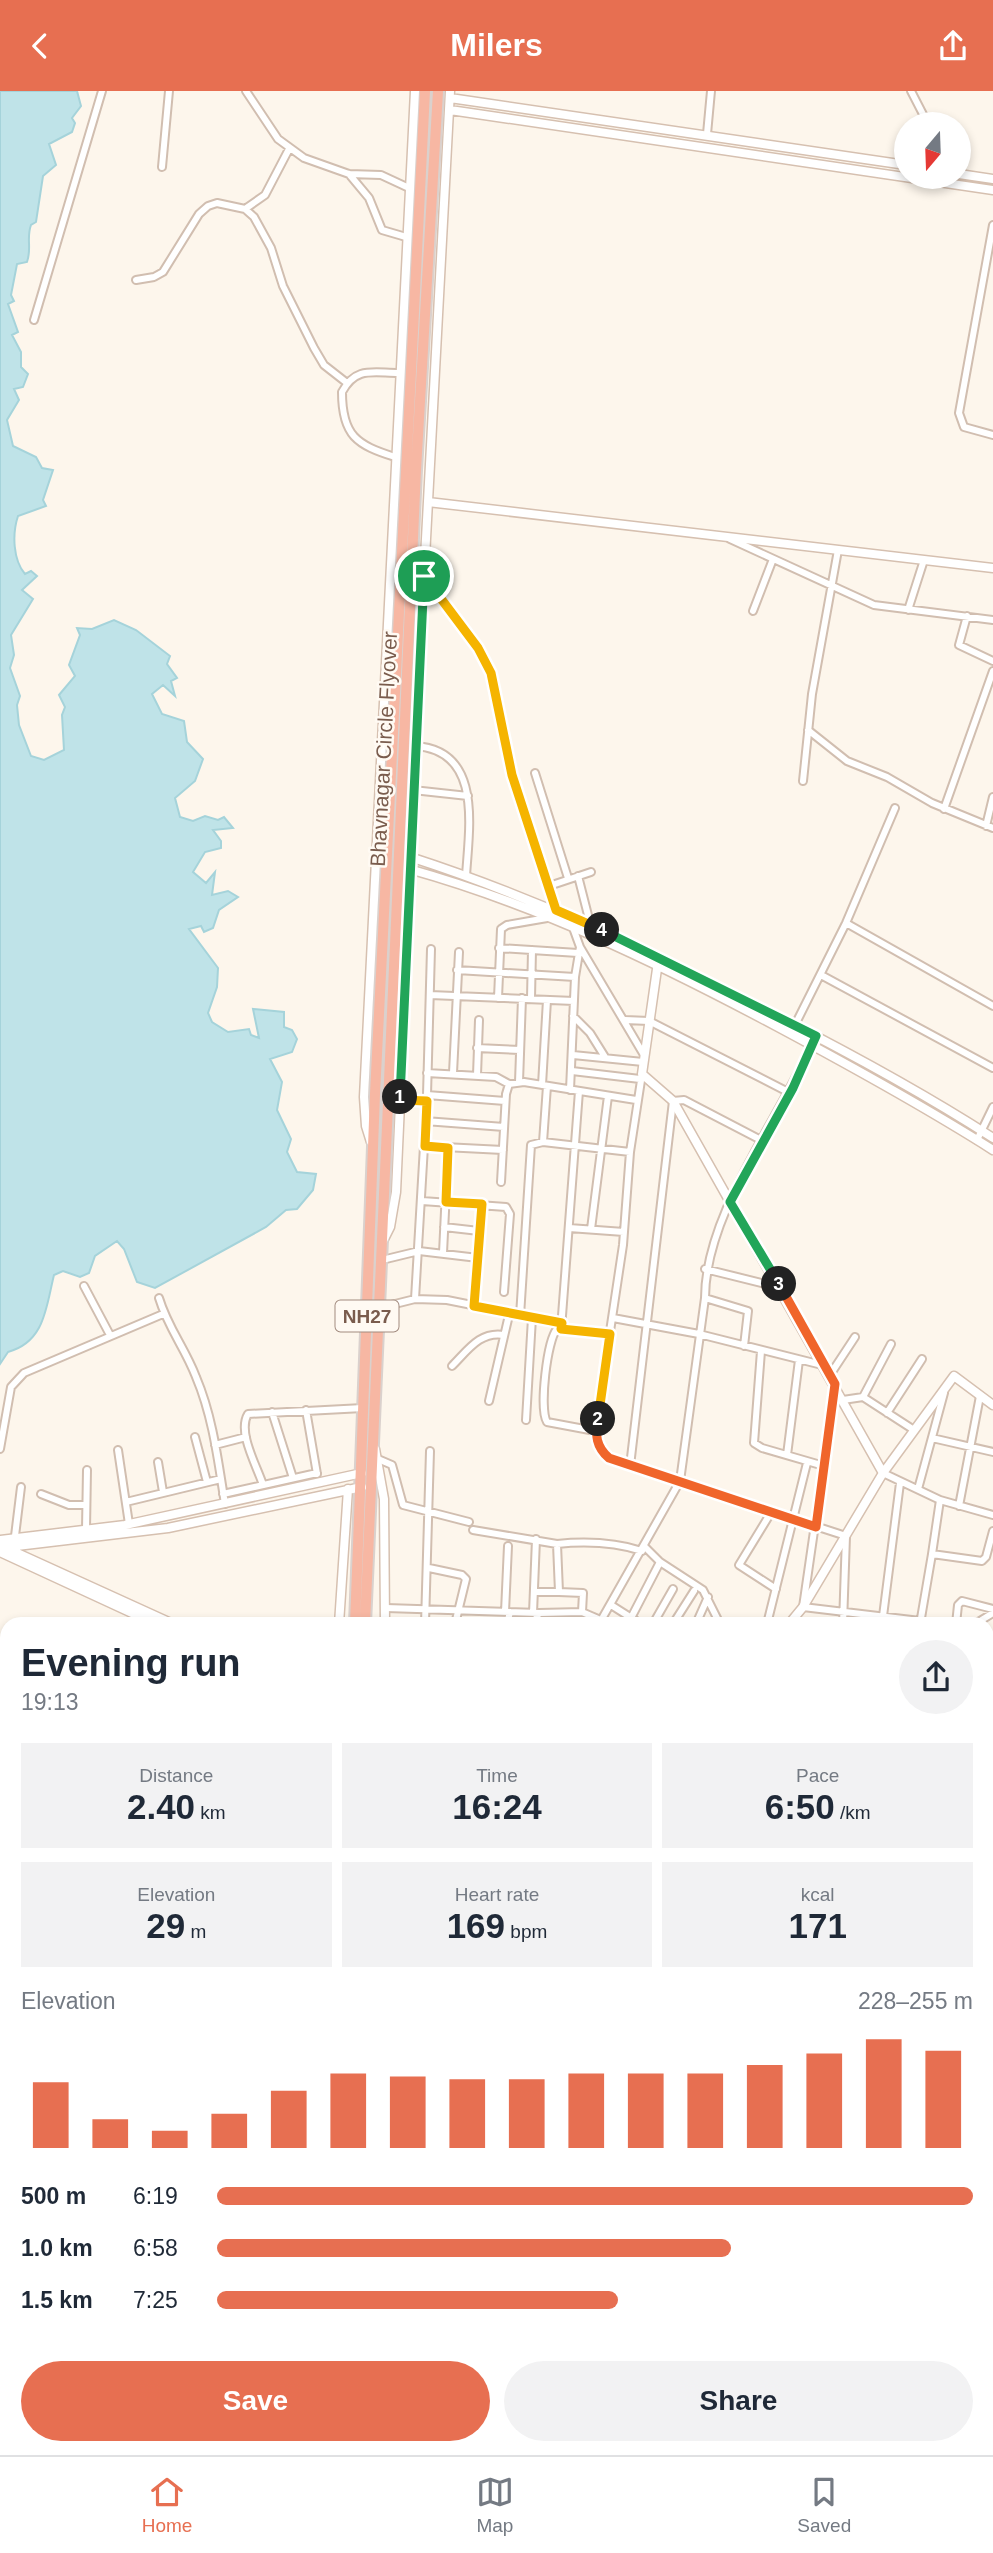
<!DOCTYPE html>
<meta charset="utf-8">
<style>
:root{--surface:#fff;--page:#f2f2f3;--text:#1f2937;--muted:#747a83;--line:#e0e1e3;--accent:#e76f51}
body{margin:0;font-family:Arial,sans-serif;background:var(--page);color:var(--text);height:100vh;display:flex;flex-direction:column;font-size:26px;white-space:nowrap}
*{box-sizing:border-box;margin:0}
p{font-size:23px;color:var(--muted)}
.icon{flex:none;width:38px;height:38px;fill:none;stroke:currentColor;stroke-width:2;stroke-linecap:round;stroke-linejoin:round}
.map{position:relative;flex:1;overflow:hidden}
.details{position:absolute;left:0px;top:1526px;width:994px;height:838px;display:flex;flex-direction:column;background:var(--surface);border-radius:21px 21px 0 0;box-shadow:0 4px 10px #0003}
.details>*{flex:none}
.needle{width:46px;rotate:199deg}
.controls{position:absolute;left:894px;top:21px;display:grid;gap:14px}
.controls a{display:grid;place-items:center;width:77px;height:77px;border-radius:50%;background:var(--surface);box-shadow:0 4px 10px #0003;font-size:35px}
.pin{position:absolute;display:grid;place-items:center;width:60px;height:60px;color:#fff;margin:-30px;border:4px solid #fff;border-radius:50%;box-shadow:0 2px 7px #0007}
.km{position:absolute;width:35px;height:35px;margin:-18px;border-radius:50%;background:#222;color:#fff;font-size:19px;line-height:35px;text-align:center}
.round{display:grid;place-items:center;flex:none;width:74px;height:74px;border-radius:37px;background:var(--page)}
.headline{display:flex;align-items:center;justify-content:space-between;height:119px;padding:0 21px}
h1{font-size:38px;font-weight:800;line-height:52px}
.figures{display:grid;grid-template-columns:repeat(3,1fr);gap:10px;height:119px;padding:7px 21px}
.figures div{display:grid;align-content:center;border-radius:0px;background:var(--page);text-align:center}
.figures b{font-size:35px;font-weight:800}
.figures small{font-size:19px;font-weight:400}
.figures p{font-size:19px}
.chart{height:196px;padding:14px 21px}
.chart p{display:flex;justify-content:space-between}
.chart svg{width:100%;height:126px;margin-top:7px;stroke:var(--accent);stroke-width:6}
.cta{display:flex;gap:14px;margin-top:auto;padding:14px 21px}
.cta a{flex:1;height:80px;border-radius:42px;background:var(--accent);color:#fff;font-size:28px;font-weight:800;line-height:80px;text-align:center}
.cta a+a{background:var(--page);color:var(--text)}
ul{padding:0 21px;list-style:none;font-size:23px}
li{display:grid;grid-template-columns:112px 84px 1fr;align-items:center;height:52px}
li i{height:18px;border-radius:9px;background:var(--accent)}
header{display:flex;justify-content:space-between;align-items:center;height:91px;padding:0 21px;background:var(--accent);color:#fff;font-size:32px;font-weight:800}
.tabs{display:flex;justify-content:space-around;align-items:center;height:98px;border-top:2px solid var(--line);background:var(--surface);font-size:19px;color:var(--muted)}
.tabs a{display:grid;justify-items:center;gap:4px}
.tabs .on{color:var(--accent)}
.map>svg:first-child{display:block}
.water{fill:#bfe3e8;stroke:#a5d3da;stroke-width:2}
.lines{fill:none;stroke-linecap:round;stroke-linejoin:round}
.street-casing{stroke:#d1beb0;stroke-width:10}
.secondary-casing{stroke:#d6c0b0;stroke-width:11}
.highway-casing{stroke:#dad1cd;stroke-width:14}
.street{stroke:#fff;stroke-width:6}
.secondary{stroke:#fff;stroke-width:8}
.highway{stroke:#f7b7a3;stroke-width:10}
.split-1-casing{stroke:#fff;stroke-width:14}
.split-2-casing{stroke:#fff;stroke-width:14}
.split-3-casing{stroke:#fff;stroke-width:14}
.split-4-casing{stroke:#fff;stroke-width:14}
.split-5-casing{stroke:#fff;stroke-width:14}
.split-1{stroke:#22a559;stroke-width:9}
.split-2{stroke:#f5b400;stroke-width:9}
.split-3{stroke:#f0652b;stroke-width:9}
.split-4{stroke:#22a559;stroke-width:9}
.split-5{stroke:#f5b400;stroke-width:9}
.labels{text-anchor:middle;stroke-width:5;stroke-linejoin:round;paint-order:stroke}
.shield{fill:#fffaf3;stroke:#a28b7f;stroke-width:2}
.shield-label{font-size:19px;font-weight:bold;fill:#7a5c4d}
.street-label{font-size:21px;fill:#7a5c4d;stroke:#fffaf3}
</style>
<header><svg class="icon" aria-label="back" viewBox="0 0 24 24"><path d="M15 5l-7 7 7 7"/></svg>Milers<svg class="icon" aria-label="share" viewBox="0 0 24 24"><path d="M12 15V3M7 8l5-5 5 5M5 13v7h14v-7"/></svg></header>
<div class="map">
<svg width="993" height="2364" viewBox="0 0 993 2364">
<rect width="100%" height="100%" fill="#fdf6ec"/>
<!-- water -->
<path class="water" d="M0,0h77l4,15 -9,12 3,5 -3,9 -23,12 7,21 -13,11 -7,46 -5,3c-5,13 1,23 -4,37l-10,2 -6,31 3,6 -6,3 10,28 -6,3 9,17v15l7,7 -5,13 -9,2 5,11 -12,20 6,26 23,11 6,11 11,2 -10,30 3,6 -28,10c-6,18 -5,44 7,58l6,-3 6,5 -15,14 11,9 -22,36 3,20 -4,13 10,28 -3,9 2,20 12,31 13,4 20,-10 -2,-35 3,-8 -6,-12 16,-19 -6,-11 11,-30 -3,-7 15,1 22,-9 22,10 34,26 -3,8 10,14 -6,3 4,15 -12,-11 -11,9 10,20 22,7 3,21 16,17 -8,22 -20,17 5,19 13,4 12,-5 13,4 6,-3 9,11 -20,2 8,11v7l-16,4 -12,20 13,11 9,-11 -3,23 16,-4 10,6 -19,13 -6,18 -9,4 -3,-6 -12,3 29,39 -1,19 -9,26 4,9 16,10 21,-3 2,6 8,3 -6,-29 31,3v15l8,3 5,9 -5,13 -22,7 12,23 -5,28 14,29 -4,13 10,20 19,2 -3,16 -16,19 -11,1 -20,17 -111,61 -18,-6 -13,-33 -7,-8 -22,15 -6,17 -9,4 -17,-6 -9,4c-8,32 -9,67 -46,77l-8,12z"/>
<g class="lines">
<defs>
<path id="street" d="M246,0l32,48 26,19 45,16 32,1 28,13
M911,0l17,33
M707,43l4,-43
M162,76l7,-76
M349,83l20,24 13,32 24,7
M245,118l20,-14 24,-46
M993,134l-34,188 5,14 29,8
M136,189l18,-3 9,-5 36,-58 9,-8 9,-3 28,6 9,8 17,31 12,38 31,62 10,17 23,18
M34,229l68,-229
M395,366c-38,-12 -53,-21 -53,-65 14,-26 31,-19 57,-19
M730,448l144,66 119,15
M424,485l54,72 13,25 21,102 44,135
M908,519l16,-50
M753,520l20,-52
M967,525l-8,29 34,16
M808,639l39,31 40,16 45,26 61,25
M415,655c68,4 54,82 51,130
M535,682l33,105
M803,690l9,-87 26,-144
M413,699l55,6
M944,718l49,-138
M986,735l7,-29
M578,785l12,47
M549,795l42,-14
M846,832l147,83
M572,834l8,22 64,108
M499,857l79,5
M457,879l118,7
M821,884l172,93
M430,904l144,6
M498,907l3,-69 6,-4 40,-7
M531,907l1,-48
M573,925l17,17 15,24
M625,929l24,1 141,72
M793,938l53,-106 49,-115
M477,957l43,2
M573,964l70,7
M572,980l68,8
M427,982l69,4 13,7
M453,982l6,-121
M642,983l-12,78 -7,93 -28,186c5,22 14,27 35,35l216,70 -3,88
M477,984l2,-55
M519,991l3,-84
M542,994l5,-85
M570,999l5,-113 5,-30
M427,1004l78,6
M400,1009l27,1
M425,1030l79,6
M977,1049l16,-33
M543,1051l4,-56
M424,1055l79,4
M501,1091l5,-88 3,-10 15,-2 112,18
M422,1110l84,6 4,7 -6,78
M444,1136l35,4
M569,1137l55,4
M591,1138l17,-133
M443,1162l5,-105
M382,1169l37,-9 59,7
M705,1178l73,18
M84,1195l26,49
M159,1207c9,30 26,50 37,79 17,40 22,84 29,127
M705,1207l43,13 -4,35
M415,1208l12,-204 4,-146
M474,1215l8,-102
M379,1217l36,-9 32,1 115,23
M520,1225l11,-171 12,-3 87,10
M613,1227l86,16 123,31
M561,1238l18,-238
M761,1260l-7,92 8,5 62,18
M452,1275c16,-16 28,-35 52,-31
M830,1284l25,-38
M835,1295l-32,221 117,14
M863,1306l51,33
M843,1309l20,-3 28,-53
M489,1310l20,-86
M306,1319l11,64
M272,1321l21,66
M887,1322l35,-54
M526,1329l6,-102
M595,1340l-48,-9c-8,-13 0,-82 10,-93l53,5
M195,1346l12,45
M932,1347l61,14
M215,1354l31,-8
M0,1358l11,-62 13,-14 139,-59
M118,1359l11,74
M787,1364l12,-95
M378,1368l14,6 11,40 66,17
M158,1371l5,30
M630,1375l43,-365 11,-1 79,41
M883,1382l57,27 53,15
M263,1394c-6,-19 -26,-53 -15,-71l115,-6
M918,1398l26,-96
M41,1403l28,11h17
M223,1403l94,-21
M126,1411l95,-23
M959,1415l21,-110
M772,1420l-33,54 37,24
M86,1438l1,-59
M473,1439l84,14
M15,1445l6,-49
M645,1456l15,15 43,28 17,34
M932,1463l8,-54
M429,1477l33,7 4,4 -11,45
M534,1501h25l-2,-48c30,-3 57,-2 85,7
M559,1501l24,1 -1,19
M611,1514l30,19
M386,1517l153,5
M505,1521l3,-66
M533,1522l3,-74
M631,1527l29,-56
M425,1533l5,-173
M507,1533l3,-12
M533,1533l6,-11 43,-1 28,12
M599,1533l81,-143 25,-183c0,-84 73,-177 107,-254
M653,1533l20,-35
M673,1533l21,-33
M696,1533l12,-27
M767,1533l40,-161
M882,1533l18,-141
M920,1533l12,-70 50,7 4,-4 7,-26
M956,1533l2,-19 4,-4 31,8
M975,1533l18,-11
M987,1581l6,13
M987,1631l6,-3
M987,1680l6,-3
M987,1704l6,-3
M987,1754l5,-30
M987,1771l6,1
M987,1812l6,2
M987,1856l6,1
M0,1917l7,2
M0,1957l7,2
M987,1961l6,3
M0,1988l7,2
M987,2005l6,2
M0,2022l7,2
M987,2051l6,-15
M0,2071l7,-22
M987,2129l6,1
M0,2169l7,2
M987,2197l6,-39
M0,2230l7,2
M987,2233l6,2
M0,2299l7,-15
M987,2317l6,1
M203,2357l84,7
M491,2357l1,7
M532,2357l1,7
M791,2357l1,6
M131,2364l1,-7
M165,2364l1,-7
M407,2364v-7
M978,2364v-7"/>
<path id="secondary" d="M450,7l456,67
M450,19l543,80
M959,83l34,5
M428,411l565,66
M410,766c118,38 227,89 337,144 84,42 167,86 246,137
M409,778c129,36 249,94 367,157 73,39 146,79 217,124
M658,871l-16,112 31,27 210,372
M371,1051l-5,-16 -2,-29 51,-1006
M383,1150l7,-14 6,-35 28,-616 26,-485
M375,1358l9,50 1,125
M0,1449l125,-15 237,-52
M0,1457l168,-20 194,-41
M6,1457l167,76
M0,1461l156,72
M339,1533l9,-135
M789,1533l14,-17 80,-134 71,-97 39,29
M987,1902l6,1
M987,1909l6,2
M457,2357l1,7
M466,2357l1,7
M863,2357v7
M305,2364v-7
M339,2364v-7"/>
<path id="highway" d="M355,1533l20,-530 50,-1003
M365,1533l51,-1154 22,-379
M316,2364v-7
M327,2364v-7"/>
</defs>
<!-- street casing -->
<use href="#street" class="street-casing"/>
<!-- secondary casing -->
<use href="#secondary" class="secondary-casing"/>
<!-- highway casing -->
<use href="#highway" class="highway-casing"/>
<!-- street -->
<use href="#street" class="street"/>
<!-- secondary -->
<use href="#secondary" class="secondary"/>
<!-- highway -->
<use href="#highway" class="highway"/>
</g>
<g class="lines">
<defs>
<path id="split-1" d="M400,1006l24,-521"/>
<path id="split-2" d="M400,1006v3l27,1 -2,45 23,2 -2,54 36,2 -8,102 88,17 -1,6 49,5 -12,85"/>
<path id="split-3" d="M598,1328c-3,16 -2,28 11,39l207,69 19,-143 -56,-100"/>
<path id="split-4" d="M602,839l214,106 -23,52 -63,114 49,82"/>
<path id="split-5" d="M424,485l54,72 13,25 21,102 44,135 46,20"/>
</defs>
<!-- split-1 casing -->
<use href="#split-1" class="split-1-casing"/>
<!-- split-2 casing -->
<use href="#split-2" class="split-2-casing"/>
<!-- split-3 casing -->
<use href="#split-3" class="split-3-casing"/>
<!-- split-4 casing -->
<use href="#split-4" class="split-4-casing"/>
<!-- split-5 casing -->
<use href="#split-5" class="split-5-casing"/>
<!-- split-1 -->
<use href="#split-1" class="split-1"/>
<!-- split-2 -->
<use href="#split-2" class="split-2"/>
<!-- split-3 -->
<use href="#split-3" class="split-3"/>
<!-- split-4 -->
<use href="#split-4" class="split-4"/>
<!-- split-5 -->
<use href="#split-5" class="split-5"/>
</g>
<g class="labels">
<!-- shield labels -->
<rect class="shield" x="335.5" y="1209.5" width="63" height="31" rx="5"/>
<g class="shield-label">
<text x="367" y="1232">NH27</text>
</g>
<!-- street labels -->
<g class="street-label">
<text transform="translate(384 658) rotate(-87)" y="7">Bhavnagar Circle Flyover</text>
</g>
</g>
</svg>
<div class="controls">
<a><svg class="needle" viewBox="-14 -14 28 28"><path d="M0-13l5 13h-10z" fill="#e53935"/><path d="M0 13l5-13h-10z" fill="#747a83"/></svg></a>
</div>
<div class="pin" style="left:424px;top:485px;background:#1e9e55"><svg class="icon" aria-label="arrive" viewBox="0 0 24 24"><path d="M6 21V4h12l-3 4 3 4H6"/></svg></div>
<b class="km" style="left:400px;top:1006px">1</b>
<b class="km" style="left:598px;top:1328px">2</b>
<b class="km" style="left:779px;top:1193px">3</b>
<b class="km" style="left:602px;top:839px">4</b>
<section class="details">
<div class="headline"><div><h1>Evening run</h1><p>19:13</p></div><a class="round"><svg class="icon" aria-label="share" viewBox="0 0 24 24"><path d="M12 15V3M7 8l5-5 5 5M5 13v7h14v-7"/></svg></a></div>
<div class="figures">
<div><p>Distance</p><b>2.40<small> km</small></b></div>
<div><p>Time</p><b>16:24</b></div>
<div><p>Pace</p><b>6:50<small> /km</small></b></div>
</div>
<div class="figures">
<div><p>Elevation</p><b>29<small> m</small></b></div>
<div><p>Heart rate</p><b>169<small> bpm</small></b></div>
<div><p>kcal</p><b>171</b></div>
</div>
<div class="chart"><p><span>Elevation</span>228–255 m</p>
<svg viewBox="0 0 160 44" preserveAspectRatio="none"><path d="M5 44V21M15 44V34M25 44V38M35 44V32M45 44V24M55 44V18M65 44V19M75 44V20M85 44V20M95 44V18M105 44V18M115 44V18M125 44V15M135 44V11M145 44V6M155 44V10"/></svg>
</div>
<ul>
<li><b>500 m</b>6:19<i style="width:100%"></i></li>
<li><b>1.0 km</b>6:58<i style="width:68%"></i></li>
<li><b>1.5 km</b>7:25<i style="width:53%"></i></li>
</ul>
<div class="cta"><a>Save</a><a>Share</a></div>
</section>
</div>
<nav class="tabs">
<a class="on"><svg class="icon" aria-label="home" viewBox="0 0 24 24"><path d="M3 11l9-7 9 7M6 9v11h12V9"/></svg>Home</a>
<a><svg class="icon" aria-label="map" viewBox="0 0 24 24"><path d="M3 6l6-2 6 2 6-2v14l-6 2-6-2-6 2zM9 4v14M15 6v14"/></svg>Map</a>
<a><svg class="icon" aria-label="saved" viewBox="0 0 24 24"><path d="M7 4h10v16l-5-4-5 4z"/></svg>Saved</a>
</nav>
